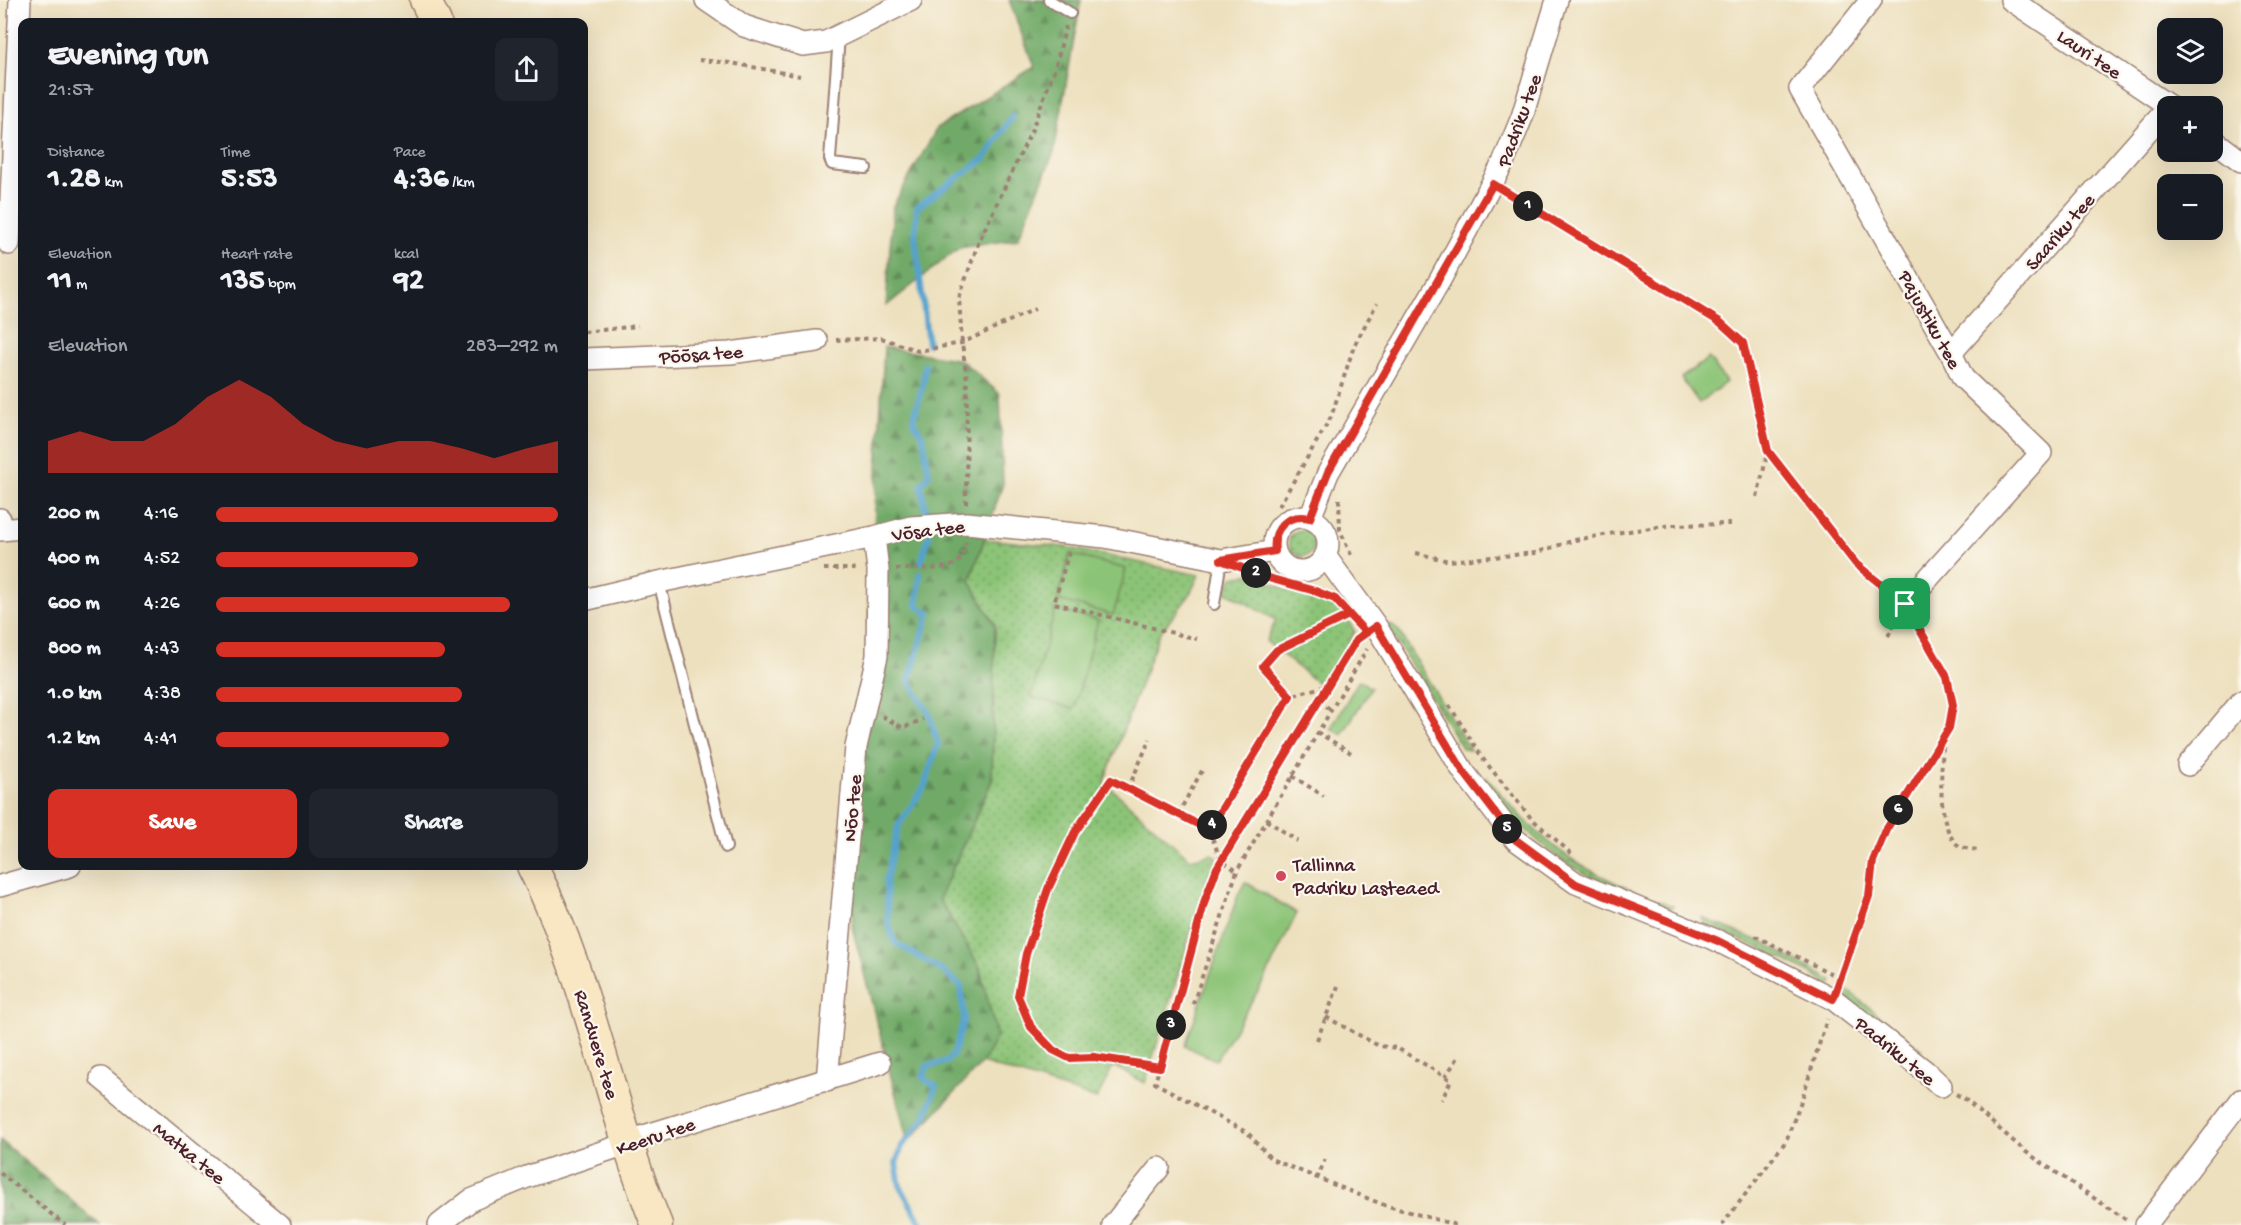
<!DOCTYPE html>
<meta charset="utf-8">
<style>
:root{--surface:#171b24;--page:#20242c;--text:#f1f3f6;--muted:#9ea1a6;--accent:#d93025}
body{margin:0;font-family:"Gochi Hand",sans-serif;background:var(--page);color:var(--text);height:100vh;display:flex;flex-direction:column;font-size:22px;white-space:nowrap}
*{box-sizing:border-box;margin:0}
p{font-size:20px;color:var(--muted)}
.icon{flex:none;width:33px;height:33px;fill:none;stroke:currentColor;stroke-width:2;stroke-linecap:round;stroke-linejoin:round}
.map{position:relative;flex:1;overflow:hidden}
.panel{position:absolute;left:18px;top:18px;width:570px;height:852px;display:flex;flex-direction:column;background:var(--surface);border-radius:12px;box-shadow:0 6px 24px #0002}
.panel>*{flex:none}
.fabs{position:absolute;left:2157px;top:18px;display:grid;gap:12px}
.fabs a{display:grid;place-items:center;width:66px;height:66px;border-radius:12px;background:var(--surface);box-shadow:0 6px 24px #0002;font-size:30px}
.pin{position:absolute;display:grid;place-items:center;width:51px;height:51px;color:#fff;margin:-26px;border-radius:12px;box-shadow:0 3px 9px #0006}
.km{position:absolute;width:30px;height:30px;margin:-15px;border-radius:50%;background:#222;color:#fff;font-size:16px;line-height:30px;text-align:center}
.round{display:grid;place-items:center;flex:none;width:63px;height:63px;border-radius:12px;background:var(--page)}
.headline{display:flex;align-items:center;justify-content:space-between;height:102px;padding:0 30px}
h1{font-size:33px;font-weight:800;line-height:45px}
.figures{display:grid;grid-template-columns:repeat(3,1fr);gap:9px;height:102px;padding:6px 30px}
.figures div{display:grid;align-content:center}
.figures b{font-size:30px;font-weight:800}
.figures small{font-size:16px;font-weight:400}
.figures p{font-size:16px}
.chart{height:168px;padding:12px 30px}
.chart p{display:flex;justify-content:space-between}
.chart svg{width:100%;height:108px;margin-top:6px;fill:var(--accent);opacity:.7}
.button{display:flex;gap:12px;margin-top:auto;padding:12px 30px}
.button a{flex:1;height:69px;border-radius:12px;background:var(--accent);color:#fff;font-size:24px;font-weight:800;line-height:69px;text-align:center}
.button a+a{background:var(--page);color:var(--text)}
ul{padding:0 30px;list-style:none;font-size:20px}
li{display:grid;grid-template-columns:96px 72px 1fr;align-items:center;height:45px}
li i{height:15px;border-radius:8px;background:var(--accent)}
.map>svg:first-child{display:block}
.grass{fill:url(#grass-dots);stroke:#6b7251;stroke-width:1.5}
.forest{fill:url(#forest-firs);stroke:#5e644a;stroke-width:1.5}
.park{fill:#8cc477;stroke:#6b7251;stroke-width:1.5}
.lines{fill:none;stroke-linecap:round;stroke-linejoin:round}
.stream{stroke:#55a2ce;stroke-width:6}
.lane-casing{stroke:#9c8074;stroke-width:14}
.street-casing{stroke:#9c8074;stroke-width:24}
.secondary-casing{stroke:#9c8074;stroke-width:33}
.path{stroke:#9c8074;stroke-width:4;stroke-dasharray:4.5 4.5;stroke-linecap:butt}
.lane{stroke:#fff;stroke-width:10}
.street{stroke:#fff;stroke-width:21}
.secondary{stroke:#f9e7c3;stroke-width:30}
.route-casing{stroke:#fff;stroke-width:12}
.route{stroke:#d93025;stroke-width:8}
.poi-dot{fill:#d1495b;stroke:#fbf7ec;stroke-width:2}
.labels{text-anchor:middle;stroke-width:4.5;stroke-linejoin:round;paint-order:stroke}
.street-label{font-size:20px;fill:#4a1f2b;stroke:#fbf7ec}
.poi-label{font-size:20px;fill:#4a1f2b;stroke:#fbf7ec;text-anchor:start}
</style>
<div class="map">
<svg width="2241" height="1225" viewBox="0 0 2241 1225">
<defs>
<pattern id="grass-dots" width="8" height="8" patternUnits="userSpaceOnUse" patternTransform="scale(1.5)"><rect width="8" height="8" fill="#8cc477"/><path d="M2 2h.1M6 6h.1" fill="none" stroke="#749f62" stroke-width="1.8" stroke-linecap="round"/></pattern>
<pattern id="forest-firs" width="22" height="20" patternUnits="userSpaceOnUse" patternTransform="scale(1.5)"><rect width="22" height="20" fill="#71aa68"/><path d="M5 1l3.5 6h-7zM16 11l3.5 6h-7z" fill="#5f8a56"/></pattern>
</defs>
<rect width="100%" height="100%" fill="#fbf7ec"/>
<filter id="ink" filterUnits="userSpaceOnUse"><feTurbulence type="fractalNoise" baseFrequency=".0167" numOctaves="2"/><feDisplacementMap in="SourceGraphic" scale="12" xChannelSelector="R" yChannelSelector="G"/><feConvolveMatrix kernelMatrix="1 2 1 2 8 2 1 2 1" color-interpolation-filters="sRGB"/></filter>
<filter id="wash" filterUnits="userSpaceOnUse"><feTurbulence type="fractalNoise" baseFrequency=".008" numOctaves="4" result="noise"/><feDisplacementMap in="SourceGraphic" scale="24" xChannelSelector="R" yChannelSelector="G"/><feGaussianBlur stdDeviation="1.35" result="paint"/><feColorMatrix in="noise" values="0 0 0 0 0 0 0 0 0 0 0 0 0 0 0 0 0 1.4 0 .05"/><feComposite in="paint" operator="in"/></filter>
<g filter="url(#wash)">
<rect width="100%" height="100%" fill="#ede0be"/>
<!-- grass -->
<path class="grass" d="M1289 543a13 13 0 1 1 26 0a13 13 0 1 1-26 0Z
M984,539l80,8 135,28 -10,21 -30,38 -55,148 86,77 21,-5 6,3 -10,22 -62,204 -32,-17 -16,33 -115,-36 15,-26 -18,-71 -40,-67 53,-119 3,-155 -25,-44z
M1250,574l28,12 55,19 11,8 11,19 -31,52 -9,-3 -49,-40 10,-21 -51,-29 8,-14z
M1391,625l7,5 72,120 -7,-1 -75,-122z
M1486,776c28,36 63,71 102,93 27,15 56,26 85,37l-6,4c-34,-14 -69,-27 -100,-47 -32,-21 -60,-51 -83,-80z
M1702,918l62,25 69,38 -2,5c-40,-26 -84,-44 -127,-62z
M1843,990l8,3 71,57 -5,4 -76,-61z"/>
<!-- forest -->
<path class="forest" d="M1009,0h72l-27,152 -36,87 -59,9 -73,58 7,-100 44,-78 97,-61z
M884,347l77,13 39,34 3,90 -33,97 25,44 -3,155 -53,119 40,67 18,71 -15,26 -74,79 -56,-215z
M0,1140l100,85h-100z"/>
<!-- park -->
<path class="park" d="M1709,358l17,24 -27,21 -18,-25z
M1070,554l56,15 -13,46 -55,-15z
M1055,610l43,10 -24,89 -43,-12z
M1359,680l12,8 -29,47 -11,-7z
M1245,882l52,31 -33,68 -48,79 -31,-14 53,-151z"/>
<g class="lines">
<!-- stream -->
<path class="stream" d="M928,344l-13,-108 2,-29 67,-48 29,-43
M925,365l-2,18 -10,38 10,16 6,38 -8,10 5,26
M921,562l8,-26
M920,574l-3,32 12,7 -20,68 20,32 9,31 -14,43 -26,39 -12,54 2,43 7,20 45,26 21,17 3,33 -10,34 -8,9 -19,4 -4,12 13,8 -11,32 -23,28 -6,17 4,23 22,39"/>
</g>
</g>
<g filter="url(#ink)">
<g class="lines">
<defs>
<path id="lane" d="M1049,0l21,13
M839,36l-9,123 2,5 34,4
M659,582l67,265
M1214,604l7,-44"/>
<path id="street" d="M706,0l38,26 59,19 23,-3 85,-42
M1871,0l-71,89 151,264 12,25 78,75 -136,151
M2011,0l158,106
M2212,139l29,22
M9,244l11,-244
M1951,353l217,-245
M584,359l146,-6 87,-12
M1274 544a27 27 0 1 1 54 0a27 27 0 1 1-54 0Z
M1310,518l18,-45 112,-193 64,-119 18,-44 35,-117
M0,519l1,11 21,-2
M1326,557l50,69 87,145 53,69 60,43 142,58 115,58 92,72 16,15
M584,600l75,-18 215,-45 37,-10 56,-4 138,14 116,23 54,-9
M2188,765l53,-63
M0,886l70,-20
M101,1078l179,147
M827,1081l29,-334 21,-91 1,-86 -4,-33
M439,1225l32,-25 56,-23 102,-34 15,-7 236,-73
M1113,1225l46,-57
M2146,1225l95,-125"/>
<path id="secondary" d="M425,0l11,22
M532,866c58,113 77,242 125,359"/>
</defs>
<!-- lane casing -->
<use href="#lane" class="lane-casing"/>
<!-- street casing -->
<use href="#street" class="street-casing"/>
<!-- secondary casing -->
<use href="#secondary" class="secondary-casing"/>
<!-- path -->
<path class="path" d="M699,60l32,3 69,13
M1507,193l213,129 23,21 25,108 88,113 35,29
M584,332l54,-6
M836,340l45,-2 37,13 44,-8 73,-34
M1757,497l11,-46
M1339,499l1,31 11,25
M966,504l1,-124 -5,-37 -3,-45 20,-57 52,-109 24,-64 11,-42
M1279,506l52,-89 23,-71 23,-43
M1069,552l-15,51 143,36
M1416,553l33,8 86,-8 40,-13 40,-7 57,-8 60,-1
M824,569h35
M896,569c14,-1 50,2 61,-6 6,-5 7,-15 9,-22
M1260,574c23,10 47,13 70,23
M1888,636l9,-18
M1361,637l-5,4 -139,227 -12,32 -50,183 93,50 23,26 113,46 72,20
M1290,696l-27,-30 14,-16 70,-34
M1319,701l12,9
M1449,705l34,54 48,59 42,37
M882,716l21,12 20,-9
M1317,732l34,21
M1944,738c-3,27 -7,79 9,102 5,8 16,9 25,10
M1292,776l32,20
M1128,789l22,-50
M1178,814l26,-47
M1266,820l32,21
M1209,830l12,30 16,11
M1755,936l77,38
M1840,981l29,-85 4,-35 13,-31 63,-102 4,-23 -6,-28 -34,-58
M1193,1004l44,-133 130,-222
M1326,1017l53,29 18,2 54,32 -9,20
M1317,1040l21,-54
M1160,1067l-66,-10 -25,1 -15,-8 -23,-23 -13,-31 8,-43 22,-64 27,-57 36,-52 98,50 81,-134 39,-11
M1445,1077l14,-21
M1956,1094l10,6 60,52 102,69
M0,1173l65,52
M1317,1179l8,-20
M1722,1225l64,-84 17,-45 24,-77"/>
<!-- lane -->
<use href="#lane" class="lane"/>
<!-- street -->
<use href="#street" class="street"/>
<!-- secondary -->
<use href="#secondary" class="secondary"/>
</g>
</g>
<g class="lines" filter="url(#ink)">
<defs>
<path id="route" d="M1905,604l-49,-40 -88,-113 -25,-108 -23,-21 -227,-138 -165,288 -18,46c-23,-5 -38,11 -35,33l-54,9 51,19 43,12 20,8 31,34 -10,7 -139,228 -12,32 -45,167 -66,-10 -25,1 -16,-8 -22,-23 -13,-31 8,-42 22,-65 27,-57 36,-52 98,50 81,-134 -27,-30 14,-16 72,-35 17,18 10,-7 87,145 53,69 60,44 142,57 115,58 36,-103 4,-35 13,-31 63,-102 4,-23 -6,-28 -42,-73"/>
</defs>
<!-- route casing -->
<use href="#route" class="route-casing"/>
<!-- route -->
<use href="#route" class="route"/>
</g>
<!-- markers -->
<circle class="poi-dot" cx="1281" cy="876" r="6"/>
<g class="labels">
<!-- street labels -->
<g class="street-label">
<text transform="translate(2090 53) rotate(34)" y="7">Lauri tee</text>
<text transform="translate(1518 120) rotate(-70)" y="7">Padriku tee</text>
<text transform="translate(2059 231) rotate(-49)" y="7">Saariku tee</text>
<text transform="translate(1931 319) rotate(61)" y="7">Pajustiku tee</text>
<text transform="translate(701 353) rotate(-4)" y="7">Põõsa tee</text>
<text transform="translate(928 529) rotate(-7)" y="7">Võsa tee</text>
<text transform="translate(851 808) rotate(-85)" y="7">Nõo tee</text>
<text transform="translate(598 1044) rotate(73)" y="7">Randvere tee</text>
<text transform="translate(1896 1050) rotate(39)" y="7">Padriku tee</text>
<text transform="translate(655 1135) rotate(-19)" y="7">Keeru tee</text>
<text transform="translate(190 1152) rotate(39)" y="7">Matka tee</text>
</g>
<!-- poi labels -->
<g class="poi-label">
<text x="1293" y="871">Tallinna<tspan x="1293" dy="23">Padriku Lasteaed</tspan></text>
</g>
</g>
</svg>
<div class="fabs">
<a><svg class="icon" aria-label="layers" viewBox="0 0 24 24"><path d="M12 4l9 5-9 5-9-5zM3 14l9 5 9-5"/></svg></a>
<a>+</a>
<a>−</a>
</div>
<div class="pin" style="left:1905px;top:604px;background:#1e9e55"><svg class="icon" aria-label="arrive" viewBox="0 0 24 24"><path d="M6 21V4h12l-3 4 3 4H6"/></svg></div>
<b class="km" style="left:1528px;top:206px">1</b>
<b class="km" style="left:1256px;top:573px">2</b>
<b class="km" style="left:1171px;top:1025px">3</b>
<b class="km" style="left:1212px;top:825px">4</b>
<b class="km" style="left:1507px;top:829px">5</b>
<b class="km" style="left:1898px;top:810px">6</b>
<section class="panel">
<div class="headline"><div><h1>Evening run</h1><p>21:57</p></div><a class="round"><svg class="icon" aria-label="share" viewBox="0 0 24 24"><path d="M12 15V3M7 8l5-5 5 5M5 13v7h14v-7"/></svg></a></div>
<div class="figures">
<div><p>Distance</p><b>1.28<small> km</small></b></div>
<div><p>Time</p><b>5:53</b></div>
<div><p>Pace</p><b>4:36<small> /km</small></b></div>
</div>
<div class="figures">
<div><p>Elevation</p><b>11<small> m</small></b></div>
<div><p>Heart rate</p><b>135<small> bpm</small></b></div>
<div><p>kcal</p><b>92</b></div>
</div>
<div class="chart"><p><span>Elevation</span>283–292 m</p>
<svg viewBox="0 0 160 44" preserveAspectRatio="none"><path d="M0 44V31L10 27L20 31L30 31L40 24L50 13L60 6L70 13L80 24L90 31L100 34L110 31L120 31L130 34L140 38L150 34L160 31V44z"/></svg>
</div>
<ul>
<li><b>200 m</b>4:16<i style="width:100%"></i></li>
<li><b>400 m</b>4:52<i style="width:59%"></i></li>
<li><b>600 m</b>4:26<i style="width:86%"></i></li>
<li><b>800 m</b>4:43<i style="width:67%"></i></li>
<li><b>1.0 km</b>4:38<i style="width:72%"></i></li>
<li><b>1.2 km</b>4:41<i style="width:68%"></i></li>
</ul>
<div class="button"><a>Save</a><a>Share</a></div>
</section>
</div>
